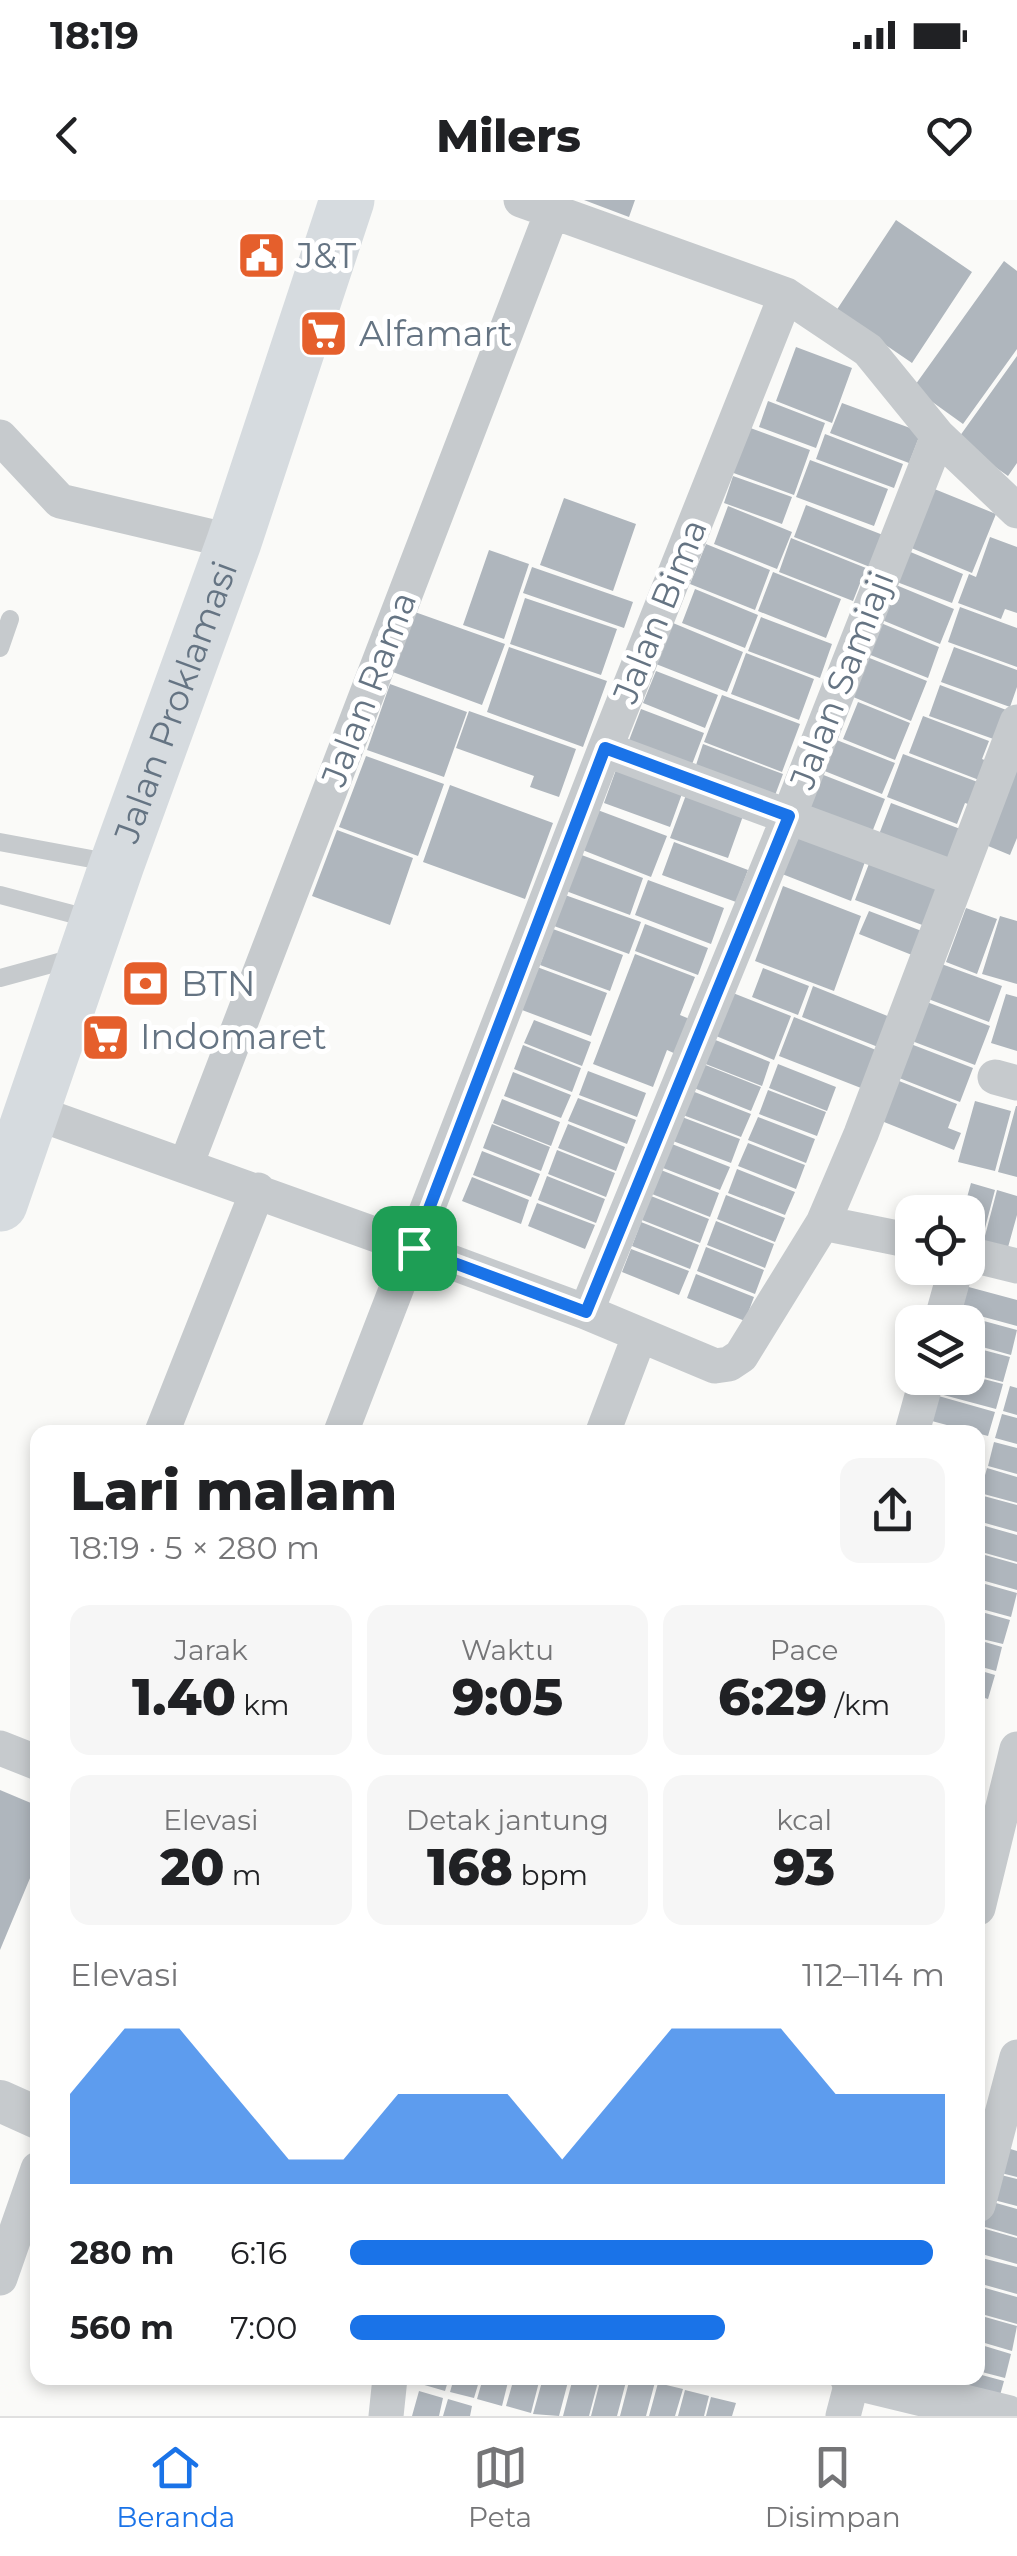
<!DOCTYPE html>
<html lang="id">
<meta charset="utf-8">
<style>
:root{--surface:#fff;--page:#f6f6f6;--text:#202124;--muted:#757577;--line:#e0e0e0;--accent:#1a73e8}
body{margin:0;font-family:Montserrat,sans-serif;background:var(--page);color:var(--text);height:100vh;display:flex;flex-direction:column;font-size:38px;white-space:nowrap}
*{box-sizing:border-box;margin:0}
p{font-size:32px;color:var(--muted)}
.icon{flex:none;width:55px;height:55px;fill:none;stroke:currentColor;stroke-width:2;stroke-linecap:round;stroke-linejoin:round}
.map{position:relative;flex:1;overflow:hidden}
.side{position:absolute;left:30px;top:1225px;width:955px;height:960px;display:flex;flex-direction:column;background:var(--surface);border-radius:20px;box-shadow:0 5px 15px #0003}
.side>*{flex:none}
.controls{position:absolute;left:895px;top:995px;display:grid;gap:20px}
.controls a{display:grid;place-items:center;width:90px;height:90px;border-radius:20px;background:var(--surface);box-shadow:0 5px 15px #0003;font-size:50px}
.pin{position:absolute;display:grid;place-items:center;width:85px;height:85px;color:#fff;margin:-42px;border-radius:20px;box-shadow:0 5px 15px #0006}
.round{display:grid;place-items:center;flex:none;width:105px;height:105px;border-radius:20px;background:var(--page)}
.headline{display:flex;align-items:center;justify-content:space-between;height:170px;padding:0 40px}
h1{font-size:55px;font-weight:800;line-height:75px}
.figures{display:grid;grid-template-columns:repeat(3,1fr);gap:15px;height:170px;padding:10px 40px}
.figures div{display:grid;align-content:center;border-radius:20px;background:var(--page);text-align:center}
.figures b{font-size:50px;font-weight:800}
.figures small{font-size:28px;font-weight:400}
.figures p{font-size:28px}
.chart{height:280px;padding:20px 40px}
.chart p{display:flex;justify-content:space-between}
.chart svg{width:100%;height:180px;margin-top:10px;fill:var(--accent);opacity:.7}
ul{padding:0 40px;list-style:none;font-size:32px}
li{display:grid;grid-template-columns:160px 120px 1fr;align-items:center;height:75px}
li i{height:25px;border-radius:12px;background:var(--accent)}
.status{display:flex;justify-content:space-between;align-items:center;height:70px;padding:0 50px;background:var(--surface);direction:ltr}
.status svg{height:28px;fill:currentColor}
header{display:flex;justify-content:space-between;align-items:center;height:130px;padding:0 40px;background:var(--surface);font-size:45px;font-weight:800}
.tab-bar{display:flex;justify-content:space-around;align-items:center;height:140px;border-top:2px solid var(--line);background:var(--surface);font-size:28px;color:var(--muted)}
.tab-bar a{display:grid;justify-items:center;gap:5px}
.tab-bar .selected{color:var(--accent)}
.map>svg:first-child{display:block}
.building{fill:#afb6bd}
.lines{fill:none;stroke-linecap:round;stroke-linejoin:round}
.service{stroke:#c6cacd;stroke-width:18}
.minor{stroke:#c6cacd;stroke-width:35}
.tertiary{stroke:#c6cacd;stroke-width:42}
.primary{stroke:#d6dbdf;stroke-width:55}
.route-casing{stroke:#fff;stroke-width:20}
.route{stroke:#1a73e8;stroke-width:12}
.labels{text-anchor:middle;stroke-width:10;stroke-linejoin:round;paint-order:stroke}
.poi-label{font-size:35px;fill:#657483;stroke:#fff;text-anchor:start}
.street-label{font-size:35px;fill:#657483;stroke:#fff}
</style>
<div class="status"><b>18:19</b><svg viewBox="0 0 49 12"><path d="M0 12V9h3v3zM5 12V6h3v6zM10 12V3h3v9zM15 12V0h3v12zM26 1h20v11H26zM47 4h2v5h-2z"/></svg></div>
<header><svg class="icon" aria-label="back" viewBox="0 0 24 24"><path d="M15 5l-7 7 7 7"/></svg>Milers<svg class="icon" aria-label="heart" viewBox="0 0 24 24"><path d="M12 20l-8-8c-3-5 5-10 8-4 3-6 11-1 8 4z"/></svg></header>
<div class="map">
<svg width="1017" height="2216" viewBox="0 0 1017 2216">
<rect width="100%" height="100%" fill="#fafaf8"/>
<!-- building -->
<path class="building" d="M584,0h51l-6,17z
M896,20l76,52 -60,91 -76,-52z
M1004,61l13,10v78l-54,75 -50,-36z
M796,147l56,21 -20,55 -56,-22z
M1017,156v107l-9,13 -51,-36z
M768,201l57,22 -9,25 -57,-21z
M842,203l79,29 -12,31 -79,-30z
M745,226l65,24 -16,45 -66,-24z
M825,234l78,30 -9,24 -78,-29z
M810,260l78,29 -14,37 -78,-29z
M733,276l59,21 -10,27 -58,-21z
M927,286l69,28 -24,59 -68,-28z
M564,298l72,26 -23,67 -73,-26z
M806,305l77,30 -13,32 -76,-30z
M728,306l64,26 -15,37 -63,-25z
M990,337l27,10v66l-12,-4 -4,10 -43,-16 11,-29 7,3z
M791,338l75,30 -13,33 -74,-29z
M706,344l64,26 -15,40 -65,-26z
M901,348l62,26 -11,29 -63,-24z
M489,350l40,14 -25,75 -41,-14z
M532,367l101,35 -9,26 -101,-35z
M773,372l68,27 -15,39 -68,-27z
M896,385l58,24 -14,35 -58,-24z
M695,389l63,26 -13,33 -63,-25z
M525,398l92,31 -16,46 -91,-31z
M960,407l57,21v39l-69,-25z
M412,411l93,33 -23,61 -92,-34z
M761,417l71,27 -12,34 -72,-27z
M876,421l63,26 -11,31 -65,-26z
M673,423l70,29 -16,40 -71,-28z
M509,447l98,34 -24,66 -96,-35z
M954,447l63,23v17l-7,20 -69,-25z
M746,453l68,26 -15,41 -68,-26z
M862,455l65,26 -16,40 -65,-27z
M656,471l62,24 -13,33 -62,-25z
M390,484l77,28 -23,65 -77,-27z
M940,485l69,26 -10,30 -70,-25z
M722,495l78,29 -18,48 -78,-30z
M858,502l52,21 -15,37 -52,-21z
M641,509l63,24 -13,34 -63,-24z
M469,511l107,38 -17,48 -29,-10 4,-11 -78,-28z
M923,516l66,25 -7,18 5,2 -8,19 -70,-27z
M829,537l66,26 -13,31 -65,-26z
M1017,538v100l-7,17 -34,-14z
M703,544l80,30 -9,24 -79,-30z
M903,554l80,30 -9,22 -9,-3 -8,21 -70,-27z
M366,556l78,28 -26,72 -79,-29z
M617,567l66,24 -13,36 -66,-24z
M821,574l64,25 -16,41 -65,-25z
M450,585l103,38 -28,76 -102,-37z
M686,595l57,21 -15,42 -58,-20z
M891,603l72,27 -13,34 -72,-27z
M595,609l72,27 -16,41 -71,-28z
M337,630l76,28 -23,67 -78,-29z
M792,631l74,28 -15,42 -74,-29z
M674,642l74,28 -12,32 -74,-27z
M579,654l64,24 -13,37 -64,-24z
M870,661l70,26 -15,39 -70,-26z
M648,680l76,28 -13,36 -76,-29z
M783,686l78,30 -27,75 -79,-30z
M565,695l76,27 -12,32 -75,-28z
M966,708l31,11 -20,55 -31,-12z
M869,711l58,22 -10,24 -58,-23z
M1000,716l17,5v63l-35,-10z
M645,724l63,24 -10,27 -63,-24z
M553,729l70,26 -13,36 -70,-26z
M635,754l60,23 -15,38 12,5 -14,35 -11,-5 -14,37 -60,-23z
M936,762l66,24 -13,36 -66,-25z
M537,767l70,26 -16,43 -69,-26z
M763,768l46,18 -11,29 -46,-18z
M813,786l77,31 -12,30 -76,-30z
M733,793l58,23 -17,44 -58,-24z
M1006,794l11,3v54l-26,-8z
M919,799l71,27 -15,39 -71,-27z
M794,817l82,33 -15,38 -82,-32z
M534,820l57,22 -9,24 -58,-23z
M713,839l57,23 -8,24 -59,-23z
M903,841l70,27 -13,34 -71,-28z
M523,845l58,23 -9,24 -58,-23z
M703,864l58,23 -10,24 -57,-23z
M778,864l58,23 -9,24 -58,-23z
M588,871l58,22 -9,24 -58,-22z
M513,872l58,23 -10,23 -57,-22z
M889,877l68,27 -9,24 13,5 -7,17 -80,-32z
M768,890l58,22 -9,24 -58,-22z
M692,891l59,23 -10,23 -58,-22z
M578,898l58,22 -9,24 -59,-23z
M502,899l58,23 -9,24 -58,-23z
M975,901l36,10 -16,60 -37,-9z
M1016,906h1v71l-19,-5z
M682,917l58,22 -9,24 -58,-22z
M758,917l57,22 -9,24 -58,-23z
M492,924l58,23 -9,24 -58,-23z
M568,924l57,23 -9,24 -58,-23z
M748,943l57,22 -9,24 -58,-23z
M672,944l58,23 -10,23 -57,-22z
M557,950l58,23 -9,24 -58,-23z
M482,951l58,23 -9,23 -58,-22z
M737,969l58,23 -10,23 -57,-22z
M661,970l58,23 -9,24 -58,-23z
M547,976l58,23 -9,24 -58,-23z
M472,977l57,23 -8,24 -59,-23z
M971,983l24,7 -16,61 -11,-3v-36h-5z
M997,990l20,6v19l-12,43 -24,-7z
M726,995l59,23 -10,24 -58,-23z
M651,996l58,23 -9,24 -58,-23z
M537,1003l58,22 -10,24 -57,-23z
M716,1021l58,23 -9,24 -58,-23z
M641,1022l58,23 -9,24 -58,-23z
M706,1047l58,23 -9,24 -58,-23z
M631,1049l58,22 -10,24 -57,-23z
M696,1074l58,23 -9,24 -58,-23z
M965,1086l52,14v26l-59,-16z
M958,1114l59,16 -6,25 -43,-12v-21h-13z
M968,1146l42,11 -7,25 -35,-9z
M968,1175l35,9 -7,25 -60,-16 4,-15h28z
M1010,1186l7,2v27l-14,-4z
M935,1195l60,17 -7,24 -60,-16z
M1002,1214l15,4v26l-22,-6z
M994,1242l23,6v26l-29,-8z
M987,1268l30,9v26l-37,-10z
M980,1295l37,10v27l-39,-11z
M978,1324l39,11v27l-39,-11z
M978,1353l39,11v26l-39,-11z
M978,1382l39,11 -6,24 -33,-9z
M978,1411l32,9 -7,24 -25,-6z
M978,1440l24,7 -6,24 -18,-5z
M978,1470l17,5 -7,24 -10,-3z
M0,1590l38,16v53l-38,91z
M1004,1947l13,4v26l-20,-5z
M997,1974l20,5v27l-27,-7z
M989,2001l28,8v27l-35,-10z
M982,2028l35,10v26l-39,-11z
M978,2057l39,10v27l-39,-11z
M978,2086l39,11v27l-39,-11z
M978,2115l39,11 -5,25 -34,-10z
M978,2144l33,10 -6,24 -27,-7z
M978,2174l26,7 -7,25 -60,-17 3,-11h38z
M423,2178h26l-4,13 -24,-7z
M454,2178h26l-6,20 -24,-6z
M483,2178h26l-7,28 -25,-7z
M514,2178h26l-9,35 -25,-7z
M543,2178h26l-10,38 -26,-2z
M573,2178h26l-10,38h-26z
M601,2178h26l-10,38h-26z
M630,2178l25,4 -9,34h-26z
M658,2183l25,6 -8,27h-26z
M685,2190l24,6 -5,20h-26z
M419,2191l24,7 -4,18h-27z
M711,2197l25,6 -4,13h-26z
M448,2199l24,7 -2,10h-27z"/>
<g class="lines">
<!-- service -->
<path class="service" d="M0,448l10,-29
M0,642l113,21
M0,695l91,24
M0,778l77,-21"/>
<!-- minor -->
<path class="minor" d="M521,0l265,95 82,55 70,86 79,75
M0,237l60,64 174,41
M605,549l352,130
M995,877l22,6
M31,911l382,137 173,64 129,54 14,-2 12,-8 82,-133 38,-89 156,-412
M186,965l366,-953
M823,1023l89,18
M968,1054l49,12
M586,1112l203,-496 149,-380
M941,1122l15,-54
M162,1232l96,-242
M341,1232l264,-683 181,-454
M603,1232l36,-95
M912,1232l15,-54
M0,1548l38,15
M978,1708l39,-159
M978,2005l39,-148
M0,2078l38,-109
M386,2216l4,-38
M843,2216l10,-38"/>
<!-- tertiary -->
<path class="tertiary" d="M0,1901l38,17
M851,2178l156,38"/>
<!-- primary -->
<path class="primary" id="s1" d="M0,1004l117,-340 117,-322 113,-342"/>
</g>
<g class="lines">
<defs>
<path id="route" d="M605,548l184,68 -203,496 -172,-64z"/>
</defs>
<!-- route casing -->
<use href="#route" class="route-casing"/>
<!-- route -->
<use href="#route" class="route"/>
</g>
<!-- icons -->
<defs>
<symbol id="civic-square" viewBox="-11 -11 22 22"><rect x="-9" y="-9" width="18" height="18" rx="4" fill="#e55f2c" stroke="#fff"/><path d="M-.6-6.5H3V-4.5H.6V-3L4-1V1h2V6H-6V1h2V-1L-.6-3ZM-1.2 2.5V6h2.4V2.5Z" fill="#fff"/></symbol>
<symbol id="supermarket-square" viewBox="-11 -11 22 22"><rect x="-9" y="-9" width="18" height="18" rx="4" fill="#e55f2c" stroke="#fff"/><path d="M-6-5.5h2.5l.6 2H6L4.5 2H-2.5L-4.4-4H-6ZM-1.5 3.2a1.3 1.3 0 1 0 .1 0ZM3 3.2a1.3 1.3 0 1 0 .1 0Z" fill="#fff"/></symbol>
<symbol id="bank-square" viewBox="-11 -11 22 22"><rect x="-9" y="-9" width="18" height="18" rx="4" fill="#e55f2c" stroke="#fff"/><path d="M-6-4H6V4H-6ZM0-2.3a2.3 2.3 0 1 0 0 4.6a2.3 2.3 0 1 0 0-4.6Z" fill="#fff"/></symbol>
</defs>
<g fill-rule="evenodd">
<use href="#civic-square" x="234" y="28" width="55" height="55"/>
<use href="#supermarket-square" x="296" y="106" width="55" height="55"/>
<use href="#bank-square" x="118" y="756" width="55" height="55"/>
<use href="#supermarket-square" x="78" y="810" width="55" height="55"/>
</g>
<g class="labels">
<!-- poi labels -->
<g class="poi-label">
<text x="296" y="68">J&amp;T</text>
<text x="359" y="146">Alfamart</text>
<text x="181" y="796">BTN</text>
<text x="140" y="849">Indomaret</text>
</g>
<!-- street labels -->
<g class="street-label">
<text transform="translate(660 411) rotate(-68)" y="12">Jalan Bima</text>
<text transform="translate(842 480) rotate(-69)" y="12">Jalan Samiaji</text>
<text transform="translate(369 489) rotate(-69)" y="12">Jalan Rama</text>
<text dy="12" stroke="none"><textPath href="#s1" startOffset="532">Jalan Proklamasi</textPath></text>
</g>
</g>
</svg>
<div class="controls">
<a><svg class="icon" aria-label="locate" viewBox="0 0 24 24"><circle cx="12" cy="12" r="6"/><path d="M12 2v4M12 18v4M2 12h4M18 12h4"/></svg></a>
<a><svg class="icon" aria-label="layers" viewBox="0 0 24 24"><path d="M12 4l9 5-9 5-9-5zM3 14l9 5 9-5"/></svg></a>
</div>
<div class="pin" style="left:414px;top:1048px;background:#1e9e55"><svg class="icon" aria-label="arrive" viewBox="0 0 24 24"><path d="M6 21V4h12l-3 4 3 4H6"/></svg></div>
<section class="side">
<div class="headline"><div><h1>Lari malam</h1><p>18:19 · 5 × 280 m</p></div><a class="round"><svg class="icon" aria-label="share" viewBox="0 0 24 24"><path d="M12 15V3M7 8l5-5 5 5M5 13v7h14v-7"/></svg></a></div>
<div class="figures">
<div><p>Jarak</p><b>1.40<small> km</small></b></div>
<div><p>Waktu</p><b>9:05</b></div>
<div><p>Pace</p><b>6:29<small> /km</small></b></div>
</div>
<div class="figures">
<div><p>Elevasi</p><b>20<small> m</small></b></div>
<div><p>Detak jantung</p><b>168<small> bpm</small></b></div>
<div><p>kcal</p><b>93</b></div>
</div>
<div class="chart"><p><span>Elevasi</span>112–114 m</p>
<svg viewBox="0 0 160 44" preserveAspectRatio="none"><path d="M0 44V22L10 6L20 6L30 22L40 38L50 38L60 22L70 22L80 22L90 38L100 22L110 6L120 6L130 6L140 22L150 22L160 22V44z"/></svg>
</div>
<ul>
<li><b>280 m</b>6:16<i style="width:98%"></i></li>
<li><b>560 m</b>7:00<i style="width:63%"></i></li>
</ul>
</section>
</div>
<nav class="tab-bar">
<a class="selected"><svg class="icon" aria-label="home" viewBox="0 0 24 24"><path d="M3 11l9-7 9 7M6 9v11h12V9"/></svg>Beranda</a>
<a><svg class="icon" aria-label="map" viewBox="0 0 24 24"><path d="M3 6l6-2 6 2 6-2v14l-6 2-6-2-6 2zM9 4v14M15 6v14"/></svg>Peta</a>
<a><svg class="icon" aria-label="saved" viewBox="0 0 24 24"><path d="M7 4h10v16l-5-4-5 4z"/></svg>Disimpan</a>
</nav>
